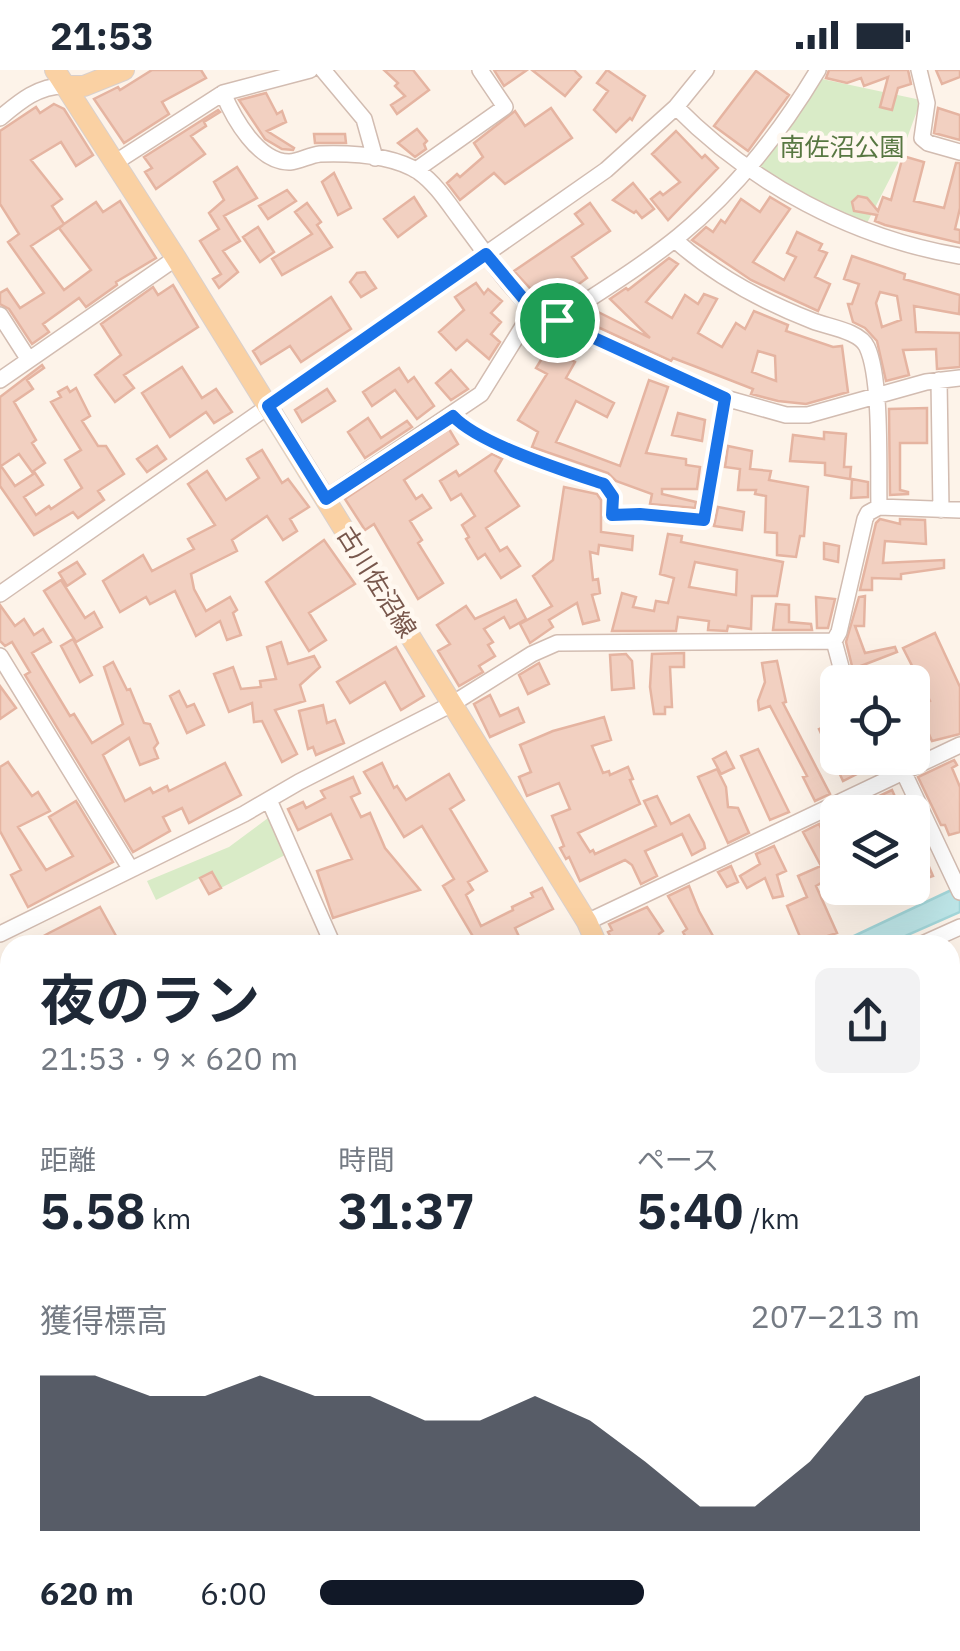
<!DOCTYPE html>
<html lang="ja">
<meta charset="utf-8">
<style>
:root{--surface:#fff;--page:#f2f2f3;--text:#1f2937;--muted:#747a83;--accent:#111827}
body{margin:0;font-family:"IBM Plex Sans","Noto Sans JP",sans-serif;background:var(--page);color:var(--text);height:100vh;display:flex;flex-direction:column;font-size:38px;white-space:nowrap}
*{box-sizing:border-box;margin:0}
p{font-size:32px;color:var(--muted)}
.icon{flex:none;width:55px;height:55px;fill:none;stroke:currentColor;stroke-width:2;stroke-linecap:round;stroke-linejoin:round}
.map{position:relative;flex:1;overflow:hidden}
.side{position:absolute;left:0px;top:865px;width:960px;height:718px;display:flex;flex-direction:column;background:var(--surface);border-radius:30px 30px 0 0;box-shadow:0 10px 40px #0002}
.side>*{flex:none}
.tools{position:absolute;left:820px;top:595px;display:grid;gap:20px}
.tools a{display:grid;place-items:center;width:110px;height:110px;border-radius:15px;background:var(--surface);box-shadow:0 10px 40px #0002;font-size:50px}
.pin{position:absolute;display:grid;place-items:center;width:85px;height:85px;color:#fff;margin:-42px;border:5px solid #fff;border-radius:50%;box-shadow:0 2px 10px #0007}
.round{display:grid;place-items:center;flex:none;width:105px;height:105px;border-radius:15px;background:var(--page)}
.head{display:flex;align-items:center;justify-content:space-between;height:170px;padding:0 40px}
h1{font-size:55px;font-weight:700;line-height:75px}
.stats{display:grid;grid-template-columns:repeat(3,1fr);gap:15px;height:170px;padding:10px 40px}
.stats div{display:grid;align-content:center}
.stats b{font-size:50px;font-weight:700}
.stats small{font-size:28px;font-weight:400}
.stats p{font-size:28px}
.chart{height:280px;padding:20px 40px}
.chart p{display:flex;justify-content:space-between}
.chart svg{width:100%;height:180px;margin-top:10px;fill:var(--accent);opacity:.7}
ul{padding:0 40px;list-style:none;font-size:32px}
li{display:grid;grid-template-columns:160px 120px 1fr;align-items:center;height:75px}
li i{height:25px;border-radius:12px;background:var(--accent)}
.status{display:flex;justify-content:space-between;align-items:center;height:70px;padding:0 50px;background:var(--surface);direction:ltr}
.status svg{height:28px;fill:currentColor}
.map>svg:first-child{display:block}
.green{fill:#d9ebc7}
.water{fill:#bde5e7;stroke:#a3d6d9;stroke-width:2.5}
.building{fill:#f2d0c1;stroke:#e5b4a1;stroke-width:2.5;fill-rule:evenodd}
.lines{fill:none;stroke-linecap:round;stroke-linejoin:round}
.minor-casing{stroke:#d2bcb1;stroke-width:18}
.major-casing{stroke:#d9d0cd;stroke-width:22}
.minor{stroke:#fff;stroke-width:15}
.major{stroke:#fad1a3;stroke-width:20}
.route-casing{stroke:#fff;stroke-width:20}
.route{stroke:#1a73e8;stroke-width:12}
.labels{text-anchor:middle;stroke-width:9;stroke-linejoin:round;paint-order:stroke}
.park-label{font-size:25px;fill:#577741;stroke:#fff8f0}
.street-label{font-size:25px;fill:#78574c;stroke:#fff8f0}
</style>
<div class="status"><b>21:53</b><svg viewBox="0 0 49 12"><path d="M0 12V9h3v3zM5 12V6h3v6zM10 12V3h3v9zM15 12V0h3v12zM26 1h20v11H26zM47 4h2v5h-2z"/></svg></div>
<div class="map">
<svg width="960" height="1581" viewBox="0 0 960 1581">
<rect width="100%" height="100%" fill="#fdf3e9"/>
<!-- green -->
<path class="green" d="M822,9l99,21 -23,63 -31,60 -75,-35 -32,-22z
M268,748l17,37 -76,39 -9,-16 -44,22 -9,-19 82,-34z"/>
<!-- water -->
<path class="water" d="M960,816v26l-75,33h-50z"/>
<!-- building -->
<path class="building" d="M152,0h49l5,8 -44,24 7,12 -45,29 -30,-44 24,-12 2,3z
M384,0h29l16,20 -32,24 -6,-9 14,-9 -10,-10 3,-3z
M494,0h33l-23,16z
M532,0h42l7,7 -16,19z
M607,0l38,26 -13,24 -2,-2 -14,14 -22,-22 14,-19 -11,-8z
M829,0h79l3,14 -13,4 -6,22 -12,-3 8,-30 -24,9 -3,-8 -14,5 -21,-5z
M936,0h24v7l-18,7z
M756,1l33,24 -41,56 -34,-25z
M266,23l11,21 5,-3 4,11 -19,9 27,17 -1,2 -11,-1 -17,-10 -26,-39z
M54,34l10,5 29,46 -17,11 -15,-24 -30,18 31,39 -10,7 12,18 32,-22 7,10 17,-11 36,57 -40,24 1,3 -31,22 -7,-9 -36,26 6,8 -17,12 -23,-35 -9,-5v-11l7,-4 13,19 24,-15 -36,-51 11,-8 -19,-30v-73l36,-24 4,6zM63,155l-4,3 32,42 -27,20 -33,-44z
M551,38l21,30 -67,46 -11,-11 -34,27 -13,-17 10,-9 3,3 23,-20 -9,-14 41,-32 10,15z
M938,38l22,7v25l-26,-7z
M218,40l2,2 -16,10 2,4 -15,10 14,18 -49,35 -11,-17 7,-4 -8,-11z
M417,59l10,12 -3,3 2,5 -11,8 -17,-14z
M676,61l26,27 3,-3 13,13 -50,52 -17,-21 9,-7 3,3 17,-13 -28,-28z
M314,64h31l1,9h-31z
M903,86l21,6 -10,39 30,7 12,-45h4v45l-5,21 5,1v13l-75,-18 -10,-4 2,-6 -23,-4 -2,-9 6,-6 9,2 11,13 5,-14 8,3z
M237,97l20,31 -33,18 16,25 -17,10 15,21 -19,16 -6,-9 8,-5 -21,-33 19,-12 -10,-16 15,-13 -10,-18z
M334,103l17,35 -13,7 -16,-33z
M633,113l21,26 -12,9 -6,-7 -2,2 -21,-13z
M287,120l9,11 -28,18 -9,-13z
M414,127l12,19 -28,21 -14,-18z
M770,127l20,12 -37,53 31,18 12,-23 -9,-4 10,-21 25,12 -3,6 8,3 -12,24 15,7 -12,27 -67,-31 -59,-40 14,-13 7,5 8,-12 4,3 16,-24 19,13z
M307,133l14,19 -4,3 15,22 -50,28 -10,-16 40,-25 -17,-22z
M590,133l20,28 -38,26 15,21 -22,16 4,5 -16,8 -10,-5 -29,-31 69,-47 -8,-10z
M258,157l16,25 -14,10 -17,-25z
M852,186l53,18 -1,5 56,16 -1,19 -45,-8 2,26 44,1v34l-23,2 -1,-20 -33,1 6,25 -23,6 -9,-40 -12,-13 -12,-6 -5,-18h4l7,-20 -15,-5zM880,222l17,4 4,24 -19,7 -6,-24z
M669,188l9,6 -32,38 26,16 13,-23 13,9 6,-10 13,5 -19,34 24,14 14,-24 9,6 9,-18 34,14 -2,6 47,16 9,-1 6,46 -42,12 -28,-3 -27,-7 2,-5 -59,-23 -21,-8 -2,3 -82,-38 5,-13 56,28 -40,-39 16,-11 2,2zM758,281l17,5 1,25 -24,-9z
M365,202l11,16 -15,9 -11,-15 7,-9z
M476,213l8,11 4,-5 14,12 -11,12 10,9 -10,12 9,8 -11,17 -22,-19 -11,10 -17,-18 25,-22 -9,-13z
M173,215l25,42 -74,48 10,13 -19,14 -20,-27 26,-20 -20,-31 52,-37 5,8z
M331,227l20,32 -50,33 -11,-16 -29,18 -8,-13z
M549,277l26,15 -9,16 48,25 -7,14 -31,-16 -20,41 64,24 29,-86 19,7 -22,66 40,6v6l14,2 -3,22h-35v5l34,8 -1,6 -45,-4 2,-10 -36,-13 -8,-8 -76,-26 6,-15 -20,-12 29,-46 -11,-6z
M42,295l2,3 -17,12 6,9 -19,13 22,38 -4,3 13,20 -13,9 -13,-18 -18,12 14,20 20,-13 8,12 -19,12 12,18 13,-9 2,3 31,-21 -17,-28 16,-10 -30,-48 10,-5 -3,-5 9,-5 3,5 6,-4 14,28 -8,5 16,25h8l18,28 -26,17 6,9 -26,18 -5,-6 -39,23 -34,-49v-89z
M182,297l20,31 14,-9 16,23 -18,11 -8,-11 -36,25 -28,-44z
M399,298l9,14 6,-5 20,29 -17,13 -22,-29 -23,16 -9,-14z
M451,300l17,19 -17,11 -15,-17z
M327,319l8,12 -33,21 -7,-12z
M927,338v35h-27v47l8,2v2l-18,1 -1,-86z
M678,343l27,7 -3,21 -30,-6z
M368,348l13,20 26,-17 5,6 -47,31 -17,-26z
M449,359l9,15 -54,36 12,19 6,-4 9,13 -21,13 12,19 -4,3 25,40 -25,16 -44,-75 -9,6 -20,-31z
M824,362l22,2 -2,33h7l-1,12 -25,-4v-12l-35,-2 3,-26 31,4z
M157,376l9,13 -19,13 -10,-13z
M728,376l24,5 -2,18 21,2 -2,9 39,7 -4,49h-4l-4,21 -19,-2v-22l-12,-1 1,-36 -11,-2 1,-4h-18l2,-21 -15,-2z
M262,380l20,33 6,-4 21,28 -19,12 7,12 -14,9 -16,-24 -35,24 5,11 -46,23 3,15 12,22 24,-14 7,13 -4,3 8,22 -14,5 -7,-19 -24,15 -21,-45 -25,13 -4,-7 -26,15 -17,-31 40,-26 9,16 42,-22 -6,-10 27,-14 -27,-41 19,-13 19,29 33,-22 -12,-19z
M492,384l10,5 -7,12 24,35 -33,22 14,23 7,-4 13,19 -19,12 -16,-24 -7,5 -12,-20 3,-2 -7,-12 13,-9 -14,-22 -10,6 -11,-19 16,-10 3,5z
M852,409l16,3v15l-17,1z
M564,417l33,7 4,6v32l32,4 -1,14 -33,-5 -1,9 -8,-2 3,28 5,-1 2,14 -8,2 7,25 -16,4 -6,-21 -28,17 4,7 -23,16 -10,-19 32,-18 -19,-30 20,-16z
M718,437l26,5 -2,18 -28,-4z
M880,449l20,5v-5l25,1 1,24 -41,-3 -2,22 61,-3v8l-43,6v5l-29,-1v12h-12l16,-67z
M668,464l14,2 -1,6 102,20 -6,34h-25l-1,33 -23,-3 -1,5 -19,-1 1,-9 -31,-4 -2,14h-64l10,-38 14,4 -3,10 21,4 2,-10 12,2 6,-25 -14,-4zM695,492l42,8 -1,25 -47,-8z
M324,470l31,44 -46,29 17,27 -17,11 -43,-69z
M824,473l15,3 -1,16 -14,-3z
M77,492l8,12 -18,12 -8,-13z
M61,510l24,38 9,-6 8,15 -26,15 -32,-51z
M865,526l-1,30h-9l10,27 30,-6 2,5 -39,15 6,15h-8l-10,-40 13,-45z
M816,527l19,2 -7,29h-11z
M516,530l10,19 -16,9 -6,-11 -20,12 9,13 -5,3 7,11 -16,10 4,6 -24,14 -21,-35 12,-7 -13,-19 29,-19 9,13z
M776,534l13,1v17l22,2 1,6h-39z
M0,535l15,21 9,-7 10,16 9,-6 8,13 -19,11 38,63 4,-2 18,29 31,-19 -19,-57 9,-5 14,28 3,-1 14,34 6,1 8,19 -4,5 4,10 -18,7 -11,-27 -26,17 22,46 25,-13 3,5 14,-7 2,5 56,-28 16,32 -52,28 -7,-15 -19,9 7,14 -37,21 -108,-177 5,-3 -18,-30 -7,4 -5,-5z
M935,563l25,54v47l-28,7 -15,-34 13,-6 -27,-53z
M73,569l19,36 -12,7 -19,-36z
M281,572l7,22 26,-8 6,11 -20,18 5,16 -30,9 22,44 -15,8 -20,-41 -8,1 -2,-19 -23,9 -15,-38 19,-7 8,22 20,-2 -1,-6 16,-2 -9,-32z
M396,577l28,49 -23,14 -16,-28 -35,21 -13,-21z
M684,583v14h-14l2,40h-7v7h-11l-4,-27 2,-33z
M626,584l6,7 2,27 -22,2 -2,-35z
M777,591l9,41 -3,1 47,91 -15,7 -12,-24 4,-1 -37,-70 -11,4 -1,-9 7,-19 -3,-19z
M539,593l10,21 -21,10 -9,-19z
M0,616l16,22 -16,11z
M179,621l8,16 7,-3 10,21 -17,8 -17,-37z
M490,625l10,21 18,-8 6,14 -34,15 -16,-33z
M323,635l4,18 8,-3 9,23 -28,12 -3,-8 -5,2 -9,-38z
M604,647l7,23 -19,6 11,27 6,-2 1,4 18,-8 5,12 -3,1 10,24 -62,29 12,19 3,-2 2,4 61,-28 -12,-25 13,-5 14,28 18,-9 15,28 1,5 -13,7 -10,-21 -37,17 12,25 -16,8 -9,-19 -7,-5 -45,21 -11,-24 -3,2 -6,-11 4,-2 -12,-30 18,-7 -11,-26 -32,13 -8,-19 12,-5 -11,-27 33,-14z
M834,652l4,7v29h14l7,15 -16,8 -24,-52z
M758,679l31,63 -19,8 -29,-64z
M726,682l8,16 -13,6 -8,-15z
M954,690l3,5 -5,3 8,19v45l-11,3 -4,-10h-4l-23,-48z
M8,692l24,34 6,-4 12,19 -32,16 28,43 27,-14 -24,-39 27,-16 37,61 -85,45 -17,-32 10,-5 -21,-39v-64z
M382,693l12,25 3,-2 9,14 43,-26 15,26 -14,9 37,62 -19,11 5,8 -7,5 15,31 32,-16 -1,-3 21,-10 -2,-4 11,-5 11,21 -38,19 8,17h-24l-3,-7 -18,7 -35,-59 11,-7 -32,-53 -18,11 -40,-65z
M717,699l9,18 2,20 10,1 11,25 -21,10 -30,-66z
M353,707l7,16 -9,4 10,20 9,-4 15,35 35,42 -87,28 -16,-47 35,-12 -21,-45 -33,16 -10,-21 15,-7 3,6 19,-10 -4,-7z
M892,720l10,22h-18l-7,-15z
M819,754l13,27 6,-2v24l-22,13 21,47 -34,11 -16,-38 20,-9 -9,-21 23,-10 -18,-34z
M912,757l21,49 -21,7z
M774,776l12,25 -9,4 6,21 -10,2 -8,-20 -18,10 -7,-12 20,-12 -4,-10z
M731,796l7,16 -11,5 -9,-15z
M212,802l9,16 -12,6 -9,-16z
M689,816l10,25 19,34h-28l-7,-13 4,-3 -19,-33z
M100,837l21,38h-94l22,-12z
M647,837l16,24 -4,3 7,11h-51l-7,-13 4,-2 -3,-6z
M10,927v91l-10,-19v-66z
M960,978v62l-10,-24v-34z
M10,1208v111l-5,1 -5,-25v-85z
M956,1262l4,52 -10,1v-52z
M10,1345v65l-10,1v-65z
M960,1555v20l-10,2v-20z"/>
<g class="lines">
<defs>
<path id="minor" d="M310,0l-87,23c10,24 35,70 67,69 10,-1 20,-7 30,-8 30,-1 73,1 99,18 16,11 29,31 41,47 23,31 45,63 73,91l192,88 61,17h22l118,-33 34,-4
M323,0l41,49 11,39
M919,0l8,33 -5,35 6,5 32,9
M676,37c76,77 177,131 284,149
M0,48c20,-17 39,-33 66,-32
M116,92l107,-69
M416,100l89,-63 -25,-37
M675,170c39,35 89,62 138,81 15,6 47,10 54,26 15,32 11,122 12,160l-11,6 -3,6 -26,113 -5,9 11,41
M0,245l29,45
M557,250c41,-27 84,-53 122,-84 56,-46 102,-104 139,-166
M0,310l176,-122
M939,310l2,130
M453,345c25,29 112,56 151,69l9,13 -2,18 29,-1 64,6 21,-122
M325,429l156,-105 52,-84
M879,437l81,3
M0,524l606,-424 70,-63 30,-37
M0,586l130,212
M880,688l9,20
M903,701l57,121
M269,730l64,145
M587,852l373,-177
M0,864l244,-120 55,-32 153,-78 80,-50 25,-11 277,-2
M920,875l40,-18
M0,1062l10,-2
M950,1071l4,12
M952,1186l8,41
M0,1199l10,-2
M950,1426l10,-1
M0,1428l10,-1
M0,1546l10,-1
M234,1572l1,9
M489,1572l1,9
M898,1572l4,9
M0,1575l1,6
M634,1581l68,-9"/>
<path id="major" d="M55,0l121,188 411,664 10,23
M66,16h18l40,-16
M950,1540l10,-3
M708,1572l1,9"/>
</defs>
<!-- minor casing -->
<use href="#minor" class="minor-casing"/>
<!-- major casing -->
<use href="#major" class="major-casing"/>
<!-- minor -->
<use href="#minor" class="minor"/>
<!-- major -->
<use href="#major" class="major"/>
</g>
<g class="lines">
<defs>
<path id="route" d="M486,184l47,56 192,88 -21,122 -64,-6 -28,1 1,-18 -9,-13c-39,-13 -125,-40 -151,-68l-127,83 -58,-93z"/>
</defs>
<!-- route casing -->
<use href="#route" class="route-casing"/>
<!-- route -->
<use href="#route" class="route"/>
</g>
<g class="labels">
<!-- park labels -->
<g class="park-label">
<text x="842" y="86">南佐沼公園</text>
</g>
<!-- street labels -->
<g class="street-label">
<text transform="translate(377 512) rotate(58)" y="9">古川佐沼線</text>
</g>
</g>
</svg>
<div class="tools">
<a><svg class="icon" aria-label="locate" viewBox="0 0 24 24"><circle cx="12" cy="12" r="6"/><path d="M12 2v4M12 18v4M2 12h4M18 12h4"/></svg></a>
<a><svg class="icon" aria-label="layers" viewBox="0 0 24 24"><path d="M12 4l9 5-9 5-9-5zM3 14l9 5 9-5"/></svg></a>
</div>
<div class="pin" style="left:557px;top:250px;background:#1e9e55"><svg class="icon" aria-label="arrive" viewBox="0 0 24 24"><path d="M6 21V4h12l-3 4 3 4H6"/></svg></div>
<section class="side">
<div class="head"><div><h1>夜のラン</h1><p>21:53 · 9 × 620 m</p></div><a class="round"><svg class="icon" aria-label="share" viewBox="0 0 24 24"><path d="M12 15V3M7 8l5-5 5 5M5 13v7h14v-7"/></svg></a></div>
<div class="stats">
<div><p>距離</p><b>5.58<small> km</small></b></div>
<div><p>時間</p><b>31:37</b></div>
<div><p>ペース</p><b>5:40<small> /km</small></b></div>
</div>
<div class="chart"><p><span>獲得標高</span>207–213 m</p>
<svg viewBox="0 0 160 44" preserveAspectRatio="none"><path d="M0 44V6L10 6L20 11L30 11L40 6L50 11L60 11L70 17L80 17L90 11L100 17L110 27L120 38L130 38L140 27L150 11L160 6V44z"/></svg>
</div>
<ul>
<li><b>620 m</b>6:00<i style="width:54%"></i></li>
</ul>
</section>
</div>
